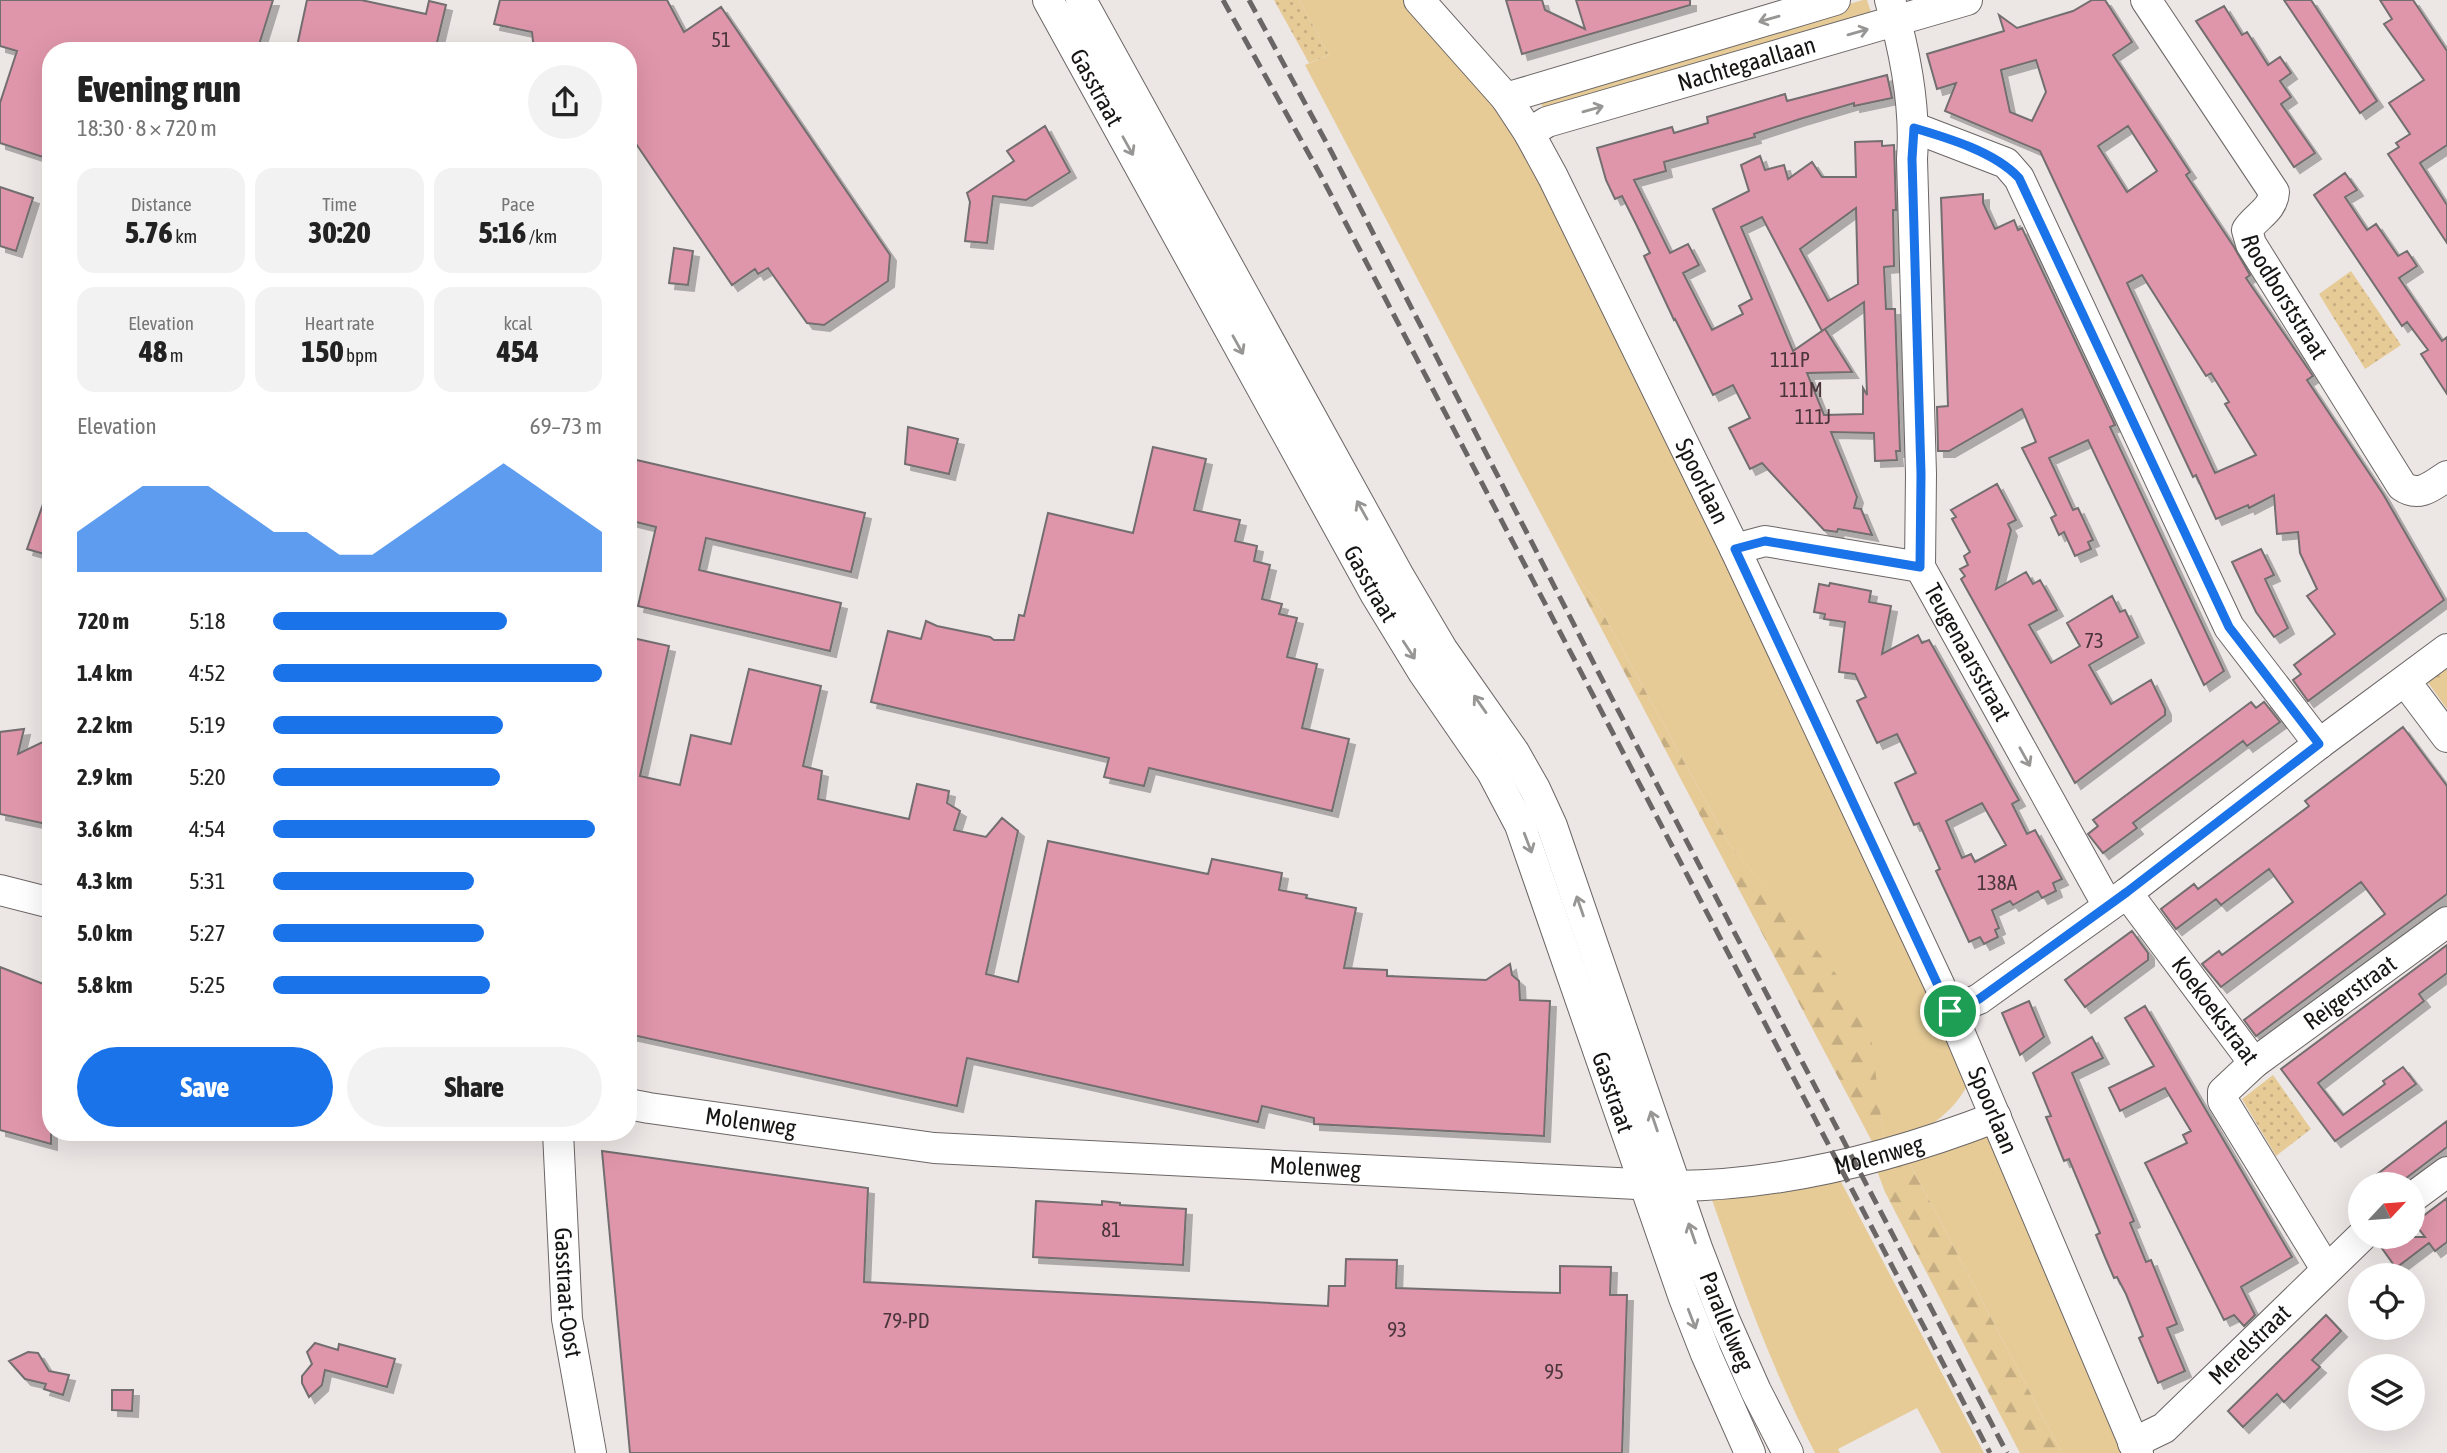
<!DOCTYPE html>
<meta charset="utf-8">
<style>
:root{--surface:#fff;--page:#f2f2f2;--text:#222;--muted:#767676;--accent:#1a73e8}
body{margin:0;font-family:"Asap Condensed",sans-serif;background:var(--page);color:var(--text);height:100vh;display:flex;flex-direction:column;font-size:26px;white-space:nowrap}
*{box-sizing:border-box;margin:0}
p{font-size:23px;color:var(--muted)}
.icon{flex:none;width:38px;height:38px;fill:none;stroke:currentColor;stroke-width:2;stroke-linecap:round;stroke-linejoin:round}
.map{position:relative;flex:1;overflow:hidden}
.side{position:absolute;left:42px;top:42px;width:595px;height:1099px;display:flex;flex-direction:column;background:var(--surface);border-radius:28px;box-shadow:0 7px 28px #0002}
.side>*{flex:none}
.needle{width:46px;rotate:64deg}
.controls{position:absolute;left:2348px;top:1172px;display:grid;gap:14px}
.controls a{display:grid;place-items:center;width:77px;height:77px;border-radius:50%;background:var(--surface);box-shadow:0 7px 28px #0002;font-size:35px}
.pin{position:absolute;display:grid;place-items:center;width:60px;height:60px;color:#fff;margin:-30px;border:4px solid #fff;border-radius:50%;box-shadow:0 2px 7px #0007}
.round{display:grid;place-items:center;flex:none;width:74px;height:74px;border-radius:37px;background:var(--page)}
.headline{display:flex;align-items:center;justify-content:space-between;height:119px;padding:0 35px}
h1{font-size:38px;font-weight:800;line-height:52px}
.stats{display:grid;grid-template-columns:repeat(3,1fr);gap:10px;height:119px;padding:7px 35px}
.stats div{display:grid;align-content:center;border-radius:18px;background:var(--page);text-align:center}
.stats b{font-size:30px;font-weight:800}
.stats small{font-size:19px;font-weight:400}
.stats p{font-size:19px}
.chart{height:196px;padding:14px 35px}
.chart p{display:flex;justify-content:space-between}
.chart svg{width:100%;height:126px;margin-top:7px;fill:var(--accent);opacity:.7}
.primary-button{display:flex;gap:14px;margin-top:auto;padding:14px 35px}
.primary-button a{flex:1;height:80px;border-radius:42px;background:var(--accent);color:#fff;font-size:28px;font-weight:800;line-height:80px;text-align:center}
.primary-button a+a{background:var(--page);color:var(--text)}
ul{padding:0 35px;list-style:none;font-size:23px}
li{display:grid;grid-template-columns:112px 84px 1fr;align-items:center;height:52px}
li i{height:18px;border-radius:9px;background:var(--accent)}
.map>svg:first-child{display:block}
.grass{fill:#e6cb97}
.forest{fill:url(#forest-firs)}
.park{fill:url(#park-dots)}
.building{fill:#e096aa;stroke:#736e6f;stroke-width:2;fill-rule:evenodd;filter:url(#shadow)}
.lines{fill:none;stroke-linecap:round;stroke-linejoin:round}
.minor-casing{stroke:#6b6665;stroke-width:32}
.minor{stroke:#fff;stroke-width:30}
.rail{stroke:#6a6665;stroke-width:5;stroke-dasharray:14 7;stroke-linecap:butt}
.oneway{stroke:#979695}
.route-casing{stroke:#fff;stroke-width:14}
.route{stroke:#1a73e8;stroke-width:9}
.labels{text-anchor:middle;stroke-width:7;stroke-linejoin:round;paint-order:stroke}
.number-label{font-size:21px;fill:#49353a}
.street-label{font-size:24px;fill:#171514;stroke:#f9f3f2}
</style>
<div class="map">
<svg width="2447" height="1453" viewBox="0 0 2447 1453">
<defs>
<pattern id="forest-firs" width="22" height="20" patternUnits="userSpaceOnUse" patternTransform="scale(1.75)"><rect width="22" height="20" fill="#e6cb97"/><path d="M5 1l3.5 6h-7zM16 11l3.5 6h-7z" fill="#c5ad81"/></pattern>
<pattern id="park-dots" width="8" height="8" patternUnits="userSpaceOnUse" patternTransform="scale(1.75)"><rect width="8" height="8" fill="#e6cb97"/><path d="M2 2h.1M6 6h.1" fill="none" stroke="#c5ad81" stroke-width="1.8" stroke-linecap="round"/></pattern>
<filter id="shadow"><feDropShadow dx="6" dy="6" stdDeviation="0" flood-color="#0004"/></filter>
</defs>
<rect width="100%" height="100%" fill="#ece6e5"/>
<!-- grass -->
<path class="grass" d="M1299,0h107l127,146 437,933c-14,35 -51,56 -85,69l-18,-135 -139,-171 -133,-243 -24,-28 -266,-506 24,-10z
M1863,0h4l6,18 -327,96 -9,-19z
M1998,1133l132,320h-68l-154,-293z
M1839,1178l145,275h-43l-24,-45 -79,41 2,4h-25c-43,-84 -74,-170 -105,-259z"/>
<!-- forest -->
<path class="forest" d="M1571,571l24,28 133,243 140,171 17,135 -8,3z
M2447,661v48l-23,-32z
M1908,1160l154,293h-42l-135,-261 -9,-24z"/>
<!-- park -->
<path class="park" d="M1274,0h25l30,55 -20,8z
M2351,271l50,74 -36,24 -46,-75z
M2273,1075l38,54 -35,27 -34,-57z"/>
<!-- building -->
<path class="building" d="M0,0h273l-16,51h-206v105l-7,-2 -1,3 -43,-14v-40l17,-52 -17,-5z
M307,0h54l65,14 3,-13 17,4 -11,46h-139z
M500,0h167l17,32 37,-25 169,248 -2,26 -64,44 -17,-2 -39,-55 -10,6 -3,-5 -23,16 -104,-153v-81h-94l-2,-19 -38,-8z
M1506,0h36l3,10 40,19 -9,-29h114v5l-168,49z
M2092,0h13l27,42 -19,13 77,117 -4,3 48,72 16,28 -4,3 67,98 -6,4 76,114 61,106 -136,101 -15,-21 8,-6 -7,-9 41,-31 -28,-38 10,-7 -17,-36 -2,-21 -21,2 -3,-39 -25,13 -1,-3 -32,14 -20,-44 -3,2 -153,-326 -95,-40 11,-28 -19,6 -10,-35 77,-23 -5,-16 18,13 56,-17zM2036,60l10,32 -14,29 -22,-9 -9,-42zM2128,126l29,45 -30,21 -29,-46zM2142,275l64,101 5,-3 18,29 -4,2 31,51 -41,18 -88,-190z
M2284,0h27l66,101 -17,12z
M2380,0h33l34,51v94l-27,18 27,42v38l-59,-89 11,-7 -3,-4 14,-9 -21,-31 35,-23 -40,-56 8,-5z
M2224,6l18,29 5,-3 21,33 12,-8 11,16 -11,8 11,16 -10,7 34,49 -21,14 -98,-146z
M1887,75l5,23 -38,8v-3l-54,16 -46,15 1,3 -91,25 2,9 -32,9 36,73 18,-9 11,21 -16,8 29,57 31,-16 -4,-8 13,-7 -39,-90 36,-18 -8,-26 19,-9 5,14 19,-5 4,14 24,-17 10,15h34l-1,-35 27,-1v5l12,-1 2,65h-3l1,56 -10,1 2,42h9l5,142h-4l1,9 -22,1 -1,-28 -43,-1 26,65 -3,11 7,1 11,26 -34,-6 -1,3 -13,-2 -62,-67 -12,6 -21,-41 21,-10 -17,-33 -20,10 -38,-76 -1,1 -30,-64 6,-3 -14,-29 -14,-28 -7,3 -9,-19 -9,-32 75,-21 2,6 34,-10 -1,-6 78,-23 2,7zM1856,208l2,76 -30,17 -28,-52zM1762,217l60,114 42,-29 3,93 -4,-7v26l-39,1 -17,-42 45,-1 -27,-43 -32,22 -52,-124z
M1045,126l25,46 -44,28 -33,-4 -6,47 -22,-2 5,-39 -3,-9 47,-32 -7,-10z
M2345,173l12,17 -12,7 22,33 9,-6 22,32 9,-5 10,15 -18,12 43,63 5,-4v57l-26,-40 7,-4 -21,-28 -5,4 -88,-131z
M0,187l33,11 -17,53 -16,-5z
M1983,194v9l12,26 19,-9 4,10 4,-2 93,197 -5,2 114,244 -20,14 -116,-245 -39,18 24,52 5,-2 15,32 -5,2 3,7 -16,7 -11,-24 -5,3 -8,-17 5,-3 -34,-67 14,-6 -14,-33 -73,42h-11l-1,-44 11,-1 -7,-208z
M674,248l19,3 -5,34 -19,-2z
M908,427l50,12 -9,35 -44,-10z
M1153,447l53,12 -12,51 46,10 -5,21 22,5 -3,15 16,4 -8,34 20,5 -3,10 18,4 -10,39 30,7 -15,64 47,11 -17,72 -183,-43 -5,18 -40,-9 5,-19 -238,-56 17,-71 33,8 5,-18 11,5 53,11 4,3h20l5,-25 5,1 24,-103 85,20z
M628,458l237,55 -14,59 -145,-34 -7,32 142,33 -11,48 -192,-45 18,-79 -28,-7z
M1997,484l19,36 -8,4 3,6 -15,59 30,-17 7,12 7,-4 17,30 -28,15 22,38 29,-17 -13,-23 45,-27 8,16 5,-2 13,27 -49,28 22,39 40,-24 14,29v6l-90,68 -114,-204 4,-3 -5,-7 8,-4 -4,-9 6,-4 -18,-33 4,-2 -5,-7z
M47,493h4v63l-24,-7z
M2261,549l13,26 -9,4 23,49 -14,9 -18,-25 -24,-50z
M1830,583l41,8 -2,11 22,4 -9,48 36,-19 4,8 7,-3 90,160 -7,4 15,30 8,-4 27,49 -9,4 3,8 -14,7 -4,-7 -25,14 -3,-4 -18,9 7,18 -4,2 3,7 -14,7 -4,-7 -11,5 -33,-71 4,-2 -21,-46 -5,2 -19,-42 21,-10 -19,-39 -20,9 -20,-42 9,-4 -11,-23 -16,-2 6,-50 -21,-3 1,-5 -11,-2 5,-28 10,2zM1982,803l24,42 -31,17 -4,-8 -9,4 -16,-37z
M628,637l41,9 -29,130 40,9 11,-50 40,9 18,-75 72,17 -18,80 19,5 -4,28 91,20 8,-35 32,7 -2,12 13,8 -6,19 32,7 16,-19 16,13 -32,143 32,8 30,-141 160,33 4,-15 70,14 -3,17 28,5 -1,3 50,10 -12,60 43,2v6l99,4 24,-16 2,11 7,6 1,19 30,1 -6,135 -230,-12v-6l-52,-12 -4,16 -291,-64 -10,48 -329,-72z
M2251,702l5,6 8,-6 16,20 -33,24 -4,-5 -110,82 4,5 -34,25 -15,-19 10,-8 -5,-6z
M2403,727l44,59v108l-191,142 -12,-16 141,-106 -24,-32 -140,105 -19,-23 17,-13 3,4 71,-53 -24,-33 -48,36 -5,-6 -40,30 -15,-20 33,-25 4,5 111,-83 -4,-5z
M24,729l-6,25 33,-16v87l-51,-11v-82z
M2132,931l16,22v7l-63,47 -20,-27z
M2447,945v28l-28,21 5,7 -106,82 25,32 42,-31 -2,-3 20,-14 13,17 -81,57 -54,-72z
M0,967l51,20v157l-51,-14z
M2029,1001l15,36 -24,18 -18,-42z
M2145,1006l147,251 -51,30 14,28 -11,11 -10,-11 -10,5 -79,-157 42,-20 -4,-8 8,-4 -26,-43 -45,23 -11,-23 45,-22 -29,-48z
M2092,1037l11,21 -31,15 62,148 -4,2 16,39 5,-2 26,64 -10,4 18,43 -27,12 -19,-45 4,-2 -17,-42 -9,-17 -3,1 -9,-21 -9,-22 4,-2 -31,-74 -5,2 -18,-44 5,-1 -18,-43z
M2447,1121v26l-50,38h-34z
M602,1151l266,37 -4,94 464,24 1,-20h16l1,-27 51,1 -1,28 118,4 46,1v-27l51,1 -1,28h17l-5,158h-992z
M2447,1198v44l-12,9 -6,-8 -33,25 -15,-21 14,-10h30l-11,-14z
M1036,1201l66,4v-4l18,2v2l66,4 -3,56 -150,-8z
M2326,1315l15,16 -29,29 8,7 -36,35 -7,-8 -34,33 -15,-16z
M315,1343l23,7 1,-6 56,15 -8,28 -62,-17 -3,15 -13,12 -7,-14v-7l10,-12 -5,-12z
M28,1352l10,1 11,18 20,4 -6,20 -19,-6 2,-5 -21,-5 -16,-18z
M112,1390h21l-1,21 -20,-1z"/>
<g class="lines">
<defs>
<g id="minor">
<path id="s1" d="M1048,0l328,595 47,77 69,100 28,53 164,473 22,56 44,99"/>
<path id="s2" d="M1081,0l319,578 42,71 72,103 21,37 17,37 145,422 28,73 31,70 32,62"/>
<path id="s3" d="M1419,0l87,98 23,35 24,44 182,372 204,435 199,469"/>
<path id="s4" d="M1890,0c15,51 26,106 22,159l9,315 -1,93 188,339"/>
<path id="s5" d="M2146,0l128,192c-1,18 -18,24 -27,38l4,14 151,242c17,12 30,0 45,-10"/>
<path d="M1506,98l329,-98"/>
<path d="M1915,128l91,35 13,15 210,449 90,117"/>
<path id="s6" d="M1529,133l18,-11 420,-122"/>
<path d="M1735,549l30,-8 155,26"/>
<path d="M2405,681l42,56"/>
<path d="M0,890l51,13"/>
<path id="s7" d="M2127,893l127,170 -31,29v9l103,168"/>
<path d="M1950,1011l29,-12 148,-106 192,-149 128,-95"/>
<path id="s8" d="M2254,1063l193,-141"/>
<path id="s9" d="M628,1104l21,4 285,40 742,38c110,-1 217,-29 320,-69"/>
<path id="s10" d="M558,1132l9,187 24,134"/>
<path d="M2413,1197l34,-25"/>
<path id="s11" d="M2133,1443l31,-15 197,-191"/>
</g>
</defs>
<!-- minor casing -->
<use href="#minor" class="minor-casing"/>
<!-- minor -->
<use href="#minor" class="minor"/>
<!-- rail -->
<path class="rail" d="M1223,0l97,174 670,1279
M1249,0l83,153 275,536 400,764"/>
</g>
<!-- one-way arrows -->
<defs><path id="oneway-shaft" d="M-6 0H5M1.5-3L5.5 0L1.5 3" fill="none" stroke-width="1.6" stroke-linecap="round" stroke-linejoin="round" transform="scale(1.75)"/></defs>
<g class="oneway">
<use href="#oneway-shaft" transform="translate(1769 19) rotate(164)"/>
<use href="#oneway-shaft" transform="translate(1858 32) rotate(-16)"/>
<use href="#oneway-shaft" transform="translate(1593 109) rotate(-16)"/>
<use href="#oneway-shaft" transform="translate(1128 146) rotate(61)"/>
<use href="#oneway-shaft" transform="translate(1238 345) rotate(61)"/>
<use href="#oneway-shaft" transform="translate(1362 510) rotate(-119)"/>
<use href="#oneway-shaft" transform="translate(1409 650) rotate(57)"/>
<use href="#oneway-shaft" transform="translate(1480 704) rotate(-125)"/>
<use href="#oneway-shaft" transform="translate(2025 757) rotate(61)"/>
<use href="#oneway-shaft" transform="translate(1528 843) rotate(69)"/>
<use href="#oneway-shaft" transform="translate(1580 906) rotate(-109)"/>
<use href="#oneway-shaft" transform="translate(1654 1121) rotate(-109)"/>
<use href="#oneway-shaft" transform="translate(1692 1233) rotate(-109)"/>
<use href="#oneway-shaft" transform="translate(1692 1319) rotate(69)"/>
</g>
<g class="lines">
<defs>
<path id="route" d="M1914,128c34,10 81,24 105,50l210,449 90,117 -192,148 -148,107 -29,12 -215,-462 30,-8 155,26 1,-93 -9,-315z"/>
</defs>
<!-- route casing -->
<use href="#route" class="route-casing"/>
<!-- route -->
<use href="#route" class="route"/>
</g>
<g class="labels">
<!-- number labels -->
<g class="number-label">
<text x="721" y="47">51</text>
<text x="1790" y="367">111P</text>
<text x="1801" y="397">111M</text>
<text x="1813" y="424">111J</text>
<text x="2094" y="648">73</text>
<text x="1997" y="890">138A</text>
<text x="1111" y="1237">81</text>
<text x="906" y="1328">79-PD</text>
<text x="1397" y="1337">93</text>
<text x="1554" y="1379">95</text>
</g>
<!-- street labels -->
<g class="street-label">
<text dy="8" stroke="none"><textPath href="#s6" startOffset="229">Nachtegaallaan</textPath></text>
<text dy="8" stroke="none"><textPath href="#s1" startOffset="100">Gasstraat</textPath></text>
<text dy="8" stroke="none"><textPath href="#s5" startOffset="355">Roodborststraat</textPath></text>
<text dy="8" stroke="none"><textPath href="#s3" startOffset="562">Spoorlaan</textPath></text>
<text dy="8" stroke="none"><textPath href="#s1" startOffset="667">Gasstraat</textPath></text>
<text dy="8" stroke="none"><textPath href="#s4" startOffset="667">Teugenaarsstraat</textPath></text>
<text dy="8" stroke="none"><textPath href="#s8" startOffset="119">Reigerstraat</textPath></text>
<text dy="8" stroke="none"><textPath href="#s7" startOffset="147">Koekoekstraat</textPath></text>
<text dy="8" stroke="none"><textPath href="#s1" startOffset="1234">Gasstraat</textPath></text>
<text dy="8" stroke="none"><textPath href="#s3" startOffset="1255">Spoorlaan</textPath></text>
<text dy="8" stroke="none"><textPath href="#s9" startOffset="124">Molenweg</textPath></text>
<text dy="8" stroke="none"><textPath href="#s9" startOffset="1258">Molenweg</textPath></text>
<text dy="8" stroke="none"><textPath href="#s9" startOffset="691">Molenweg</textPath></text>
<text dy="8" stroke="none"><textPath href="#s10" startOffset="161">Gasstraat-Oost</textPath></text>
<text dy="8" stroke="none"><textPath href="#s2" startOffset="1477">Parallelweg</textPath></text>
<text dy="8" stroke="none"><textPath href="#s11" startOffset="154">Merelstraat</textPath></text>
</g>
</g>
</svg>
<div class="controls">
<a><svg class="needle" viewBox="-14 -14 28 28"><path d="M0-13l5 13h-10z" fill="#e53935"/><path d="M0 13l5-13h-10z" fill="#767676"/></svg></a>
<a><svg class="icon" aria-label="locate" viewBox="0 0 24 24"><circle cx="12" cy="12" r="6"/><path d="M12 2v4M12 18v4M2 12h4M18 12h4"/></svg></a>
<a><svg class="icon" aria-label="layers" viewBox="0 0 24 24"><path d="M12 4l9 5-9 5-9-5zM3 14l9 5 9-5"/></svg></a>
</div>
<div class="pin" style="left:1950px;top:1011px;background:#1e9e55"><svg class="icon" aria-label="arrive" viewBox="0 0 24 24"><path d="M6 21V4h12l-3 4 3 4H6"/></svg></div>
<section class="side">
<div class="headline"><div><h1>Evening run</h1><p>18:30 · 8 × 720 m</p></div><a class="round"><svg class="icon" aria-label="share" viewBox="0 0 24 24"><path d="M12 15V3M7 8l5-5 5 5M5 13v7h14v-7"/></svg></a></div>
<div class="stats">
<div><p>Distance</p><b>5.76<small> km</small></b></div>
<div><p>Time</p><b>30:20</b></div>
<div><p>Pace</p><b>5:16<small> /km</small></b></div>
</div>
<div class="stats">
<div><p>Elevation</p><b>48<small> m</small></b></div>
<div><p>Heart rate</p><b>150<small> bpm</small></b></div>
<div><p>kcal</p><b>454</b></div>
</div>
<div class="chart"><p><span>Elevation</span>69–73 m</p>
<svg viewBox="0 0 160 44" preserveAspectRatio="none"><path d="M0 44V30L10 22L20 14L30 14L40 14L50 22L60 30L70 30L80 38L90 38L100 30L110 22L120 14L130 6L140 14L150 22L160 30V44z"/></svg>
</div>
<ul>
<li><b>720 m</b>5:18<i style="width:71%"></i></li>
<li><b>1.4 km</b>4:52<i style="width:100%"></i></li>
<li><b>2.2 km</b>5:19<i style="width:70%"></i></li>
<li><b>2.9 km</b>5:20<i style="width:69%"></i></li>
<li><b>3.6 km</b>4:54<i style="width:98%"></i></li>
<li><b>4.3 km</b>5:31<i style="width:61%"></i></li>
<li><b>5.0 km</b>5:27<i style="width:64%"></i></li>
<li><b>5.8 km</b>5:25<i style="width:66%"></i></li>
</ul>
<div class="primary-button"><a>Save</a><a>Share</a></div>
</section>
</div>
